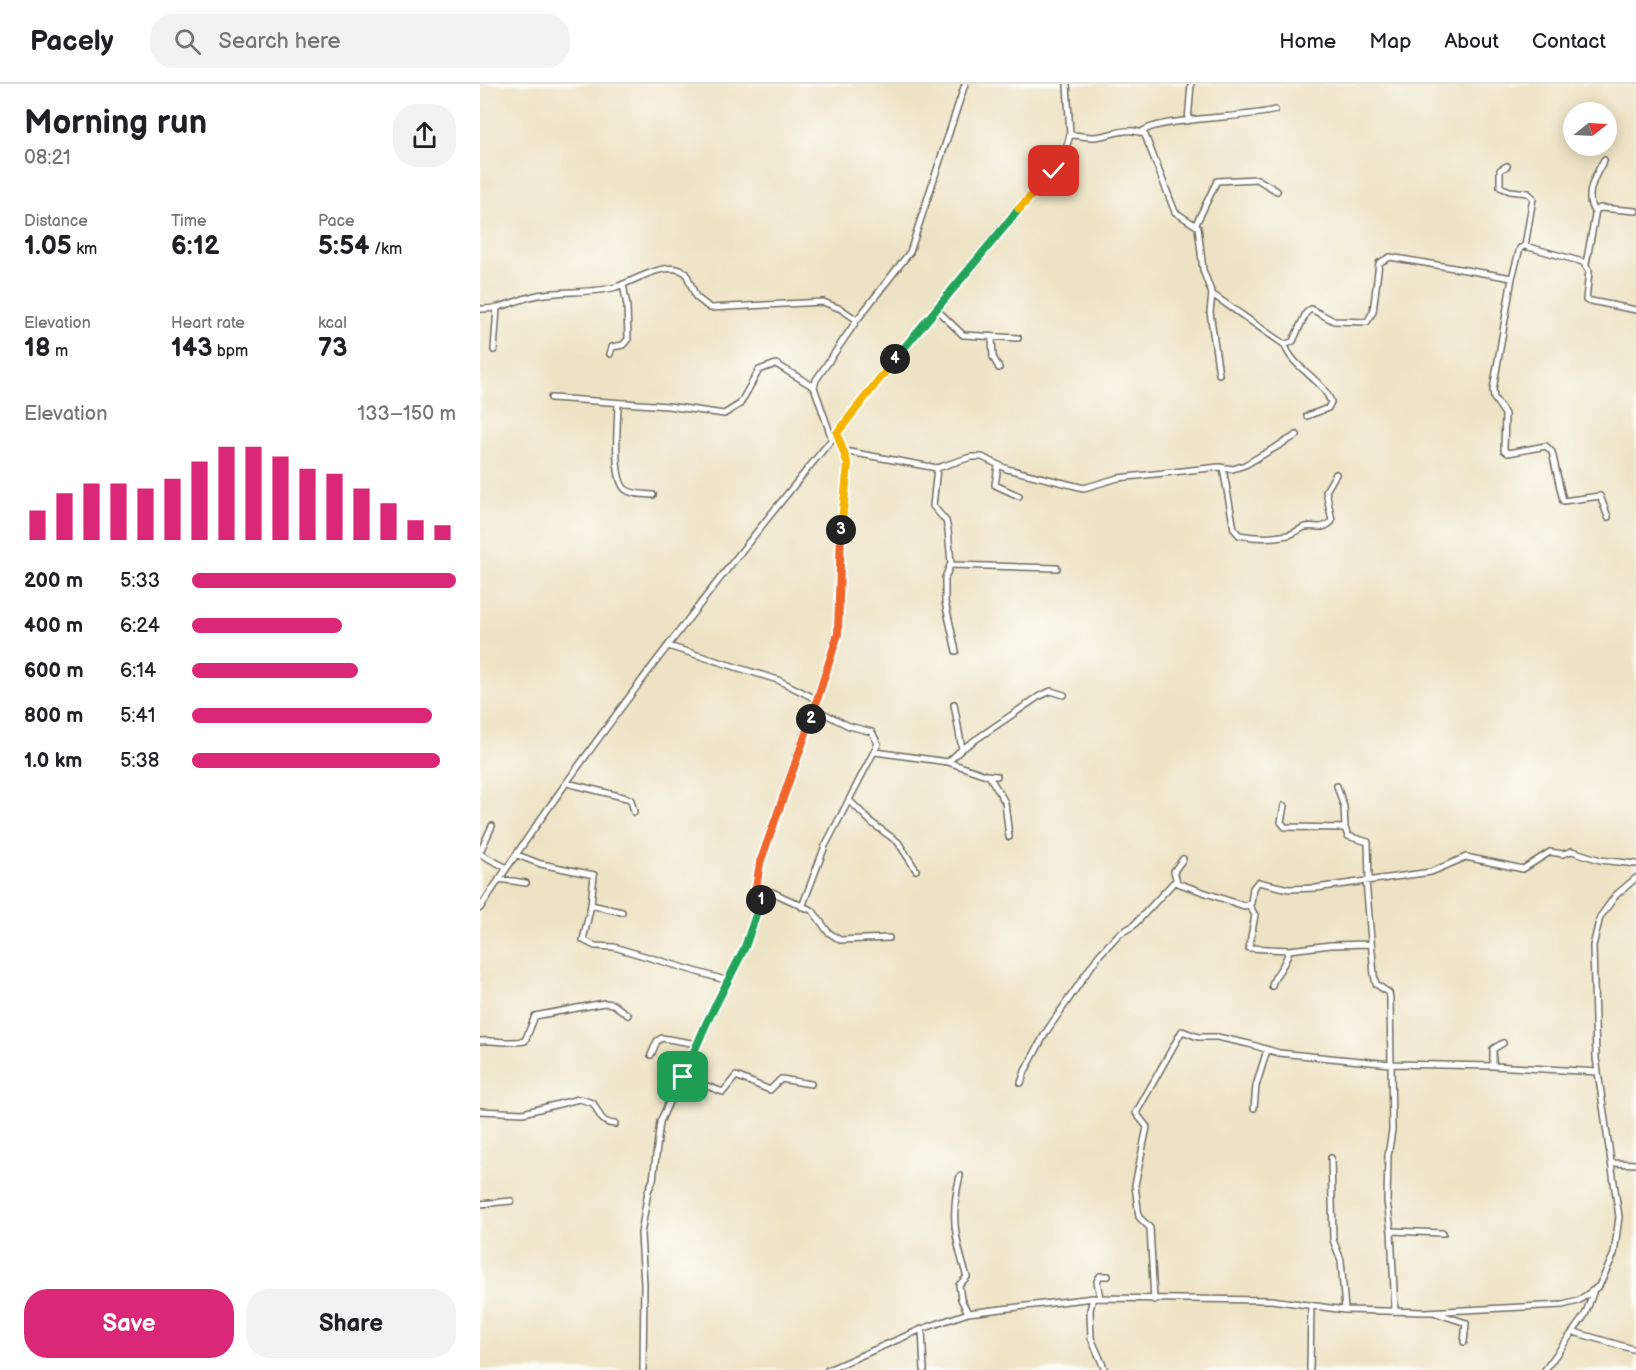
<!DOCTYPE html>
<meta charset="utf-8">
<style>
:root{--surface:#fff;--page:#f2f2f2;--text:#202124;--muted:#757577;--line:#e0e0e0;--accent:#db2777}
body{margin:0;font-family:"Balsamiq Sans",sans-serif;background:var(--page);color:var(--text);height:100vh;display:flex;flex-direction:column;font-size:22px;white-space:nowrap}
*{box-sizing:border-box;margin:0}
p{font-size:20px;color:var(--muted)}
.icon{flex:none;width:33px;height:33px;fill:none;stroke:currentColor;stroke-width:2;stroke-linecap:round;stroke-linejoin:round}
.map{position:relative;flex:1;overflow:hidden}
.side{display:flex;flex-direction:column;background:var(--surface);width:480px}
.side>*{flex:none}
.needle{width:39px;rotate:72deg}
.fabs{position:absolute;left:1083px;top:18px;display:grid;gap:12px}
.fabs a{display:grid;place-items:center;width:54px;height:54px;border-radius:50%;background:var(--surface);box-shadow:0 3px 15px #0003;font-size:30px}
.pin{position:absolute;display:grid;place-items:center;width:51px;height:51px;color:#fff;margin:-26px;border-radius:12px;box-shadow:0 3px 9px #0006}
.km{position:absolute;width:30px;height:30px;margin:-15px;border-radius:50%;background:#222;color:#fff;font-size:16px;line-height:30px;text-align:center}
.round{display:grid;place-items:center;flex:none;width:63px;height:63px;border-radius:24px;background:var(--page)}
.summary{display:flex;align-items:center;justify-content:space-between;height:102px;padding:0 24px}
h1{font-size:33px;font-weight:700;line-height:45px}
.metrics{display:grid;grid-template-columns:repeat(3,1fr);gap:9px;height:102px;padding:6px 24px}
.metrics div{display:grid;align-content:center}
.metrics b{font-size:26px;font-weight:700}
.metrics small{font-size:16px;font-weight:400}
.metrics p{font-size:16px}
.chart{height:168px;padding:12px 24px}
.chart p{display:flex;justify-content:space-between}
.chart svg{width:100%;height:108px;margin-top:6px;stroke:var(--accent);stroke-width:6}
.primary-button{display:flex;gap:12px;margin-top:auto;padding:12px 24px}
.primary-button a{flex:1;height:69px;border-radius:24px;background:var(--accent);color:#fff;font-size:24px;font-weight:700;line-height:69px;text-align:center}
.primary-button a+a{background:var(--page);color:var(--text)}
ul{padding:0 24px;list-style:none;font-size:20px}
li{display:grid;grid-template-columns:96px 72px 1fr;align-items:center;height:45px}
li i{height:15px;border-radius:8px;background:var(--accent)}
header{display:flex;align-items:center;gap:36px;box-sizing:border-box;height:84px;padding:0 30px;background:var(--surface);border-bottom:2px solid var(--line)}
header strong{font-size:28px}
nav{display:flex;gap:33px;margin-inline-start:auto;font-size:21px}
.search{width:420px;height:54px;background:var(--page);display:flex;align-items:center;gap:15px;box-sizing:border-box;padding:0 21px;border-radius:24px;color:var(--muted);font-size:22px}
main{display:flex;flex:1;min-height:0}
.map>svg:first-child{display:block}
.lines{fill:none;stroke-linecap:round;stroke-linejoin:round}
.street-casing{stroke:#6f6b61;stroke-width:8}
.street{stroke:#fff;stroke-width:5}
.split-1-casing{stroke:#fff;stroke-width:12}
.split-2-casing{stroke:#fff;stroke-width:12}
.split-3-casing{stroke:#fff;stroke-width:12}
.split-4-casing{stroke:#fff;stroke-width:12}
.split-5-casing{stroke:#fff;stroke-width:12}
.split-6-casing{stroke:#fff;stroke-width:12}
.split-1{stroke:#22a559;stroke-width:8}
.split-2{stroke:#f0652b;stroke-width:8}
.split-3{stroke:#f0652b;stroke-width:8}
.split-4{stroke:#f5b400;stroke-width:8}
.split-5{stroke:#22a559;stroke-width:8}
.split-6{stroke:#f5b400;stroke-width:8}
</style>
<header>
<strong>Pacely</strong>
<div class="search"><svg class="icon" aria-label="search" viewBox="0 0 24 24"><circle cx="10" cy="10" r="6"/><path d="M15 15l6 6"/></svg>Search here</div>
<nav><a>Home</a><a>Map</a><a>About</a><a>Contact</a></nav>
</header>
<main>
<section class="side">
<div class="summary"><div><h1>Morning run</h1><p>08:21</p></div><a class="round"><svg class="icon" aria-label="share" viewBox="0 0 24 24"><path d="M12 15V3M7 8l5-5 5 5M5 13v7h14v-7"/></svg></a></div>
<div class="metrics">
<div><p>Distance</p><b>1.05<small> km</small></b></div>
<div><p>Time</p><b>6:12</b></div>
<div><p>Pace</p><b>5:54<small> /km</small></b></div>
</div>
<div class="metrics">
<div><p>Elevation</p><b>18<small> m</small></b></div>
<div><p>Heart rate</p><b>143<small> bpm</small></b></div>
<div><p>kcal</p><b>73</b></div>
</div>
<div class="chart"><p><span>Elevation</span>133–150 m</p>
<svg viewBox="0 0 160 44" preserveAspectRatio="none"><path d="M5 44V32M15 44V25M25 44V21M35 44V21M45 44V23M55 44V19M65 44V12M75 44V6M85 44V6M95 44V10M105 44V15M115 44V17M125 44V23M135 44V29M145 44V36M155 44V38"/></svg>
</div>
<ul>
<li><b>200 m</b>5:33<i style="width:100%"></i></li>
<li><b>400 m</b>6:24<i style="width:57%"></i></li>
<li><b>600 m</b>6:14<i style="width:63%"></i></li>
<li><b>800 m</b>5:41<i style="width:91%"></i></li>
<li><b>1.0 km</b>5:38<i style="width:94%"></i></li>
</ul>
<div class="primary-button"><a>Save</a><a>Share</a></div>
</section>
<div class="map">
<svg width="1156" height="1286" viewBox="0 0 1156 1286">
<rect width="100%" height="100%" fill="#fdfcf7"/>
<filter id="ink" filterUnits="userSpaceOnUse"><feTurbulence type="fractalNoise" baseFrequency=".0167" numOctaves="2"/><feDisplacementMap in="SourceGraphic" scale="12" xChannelSelector="R" yChannelSelector="G"/><feConvolveMatrix kernelMatrix="1 2 1 2 8 2 1 2 1" color-interpolation-filters="sRGB"/></filter>
<filter id="wash" filterUnits="userSpaceOnUse"><feTurbulence type="fractalNoise" baseFrequency=".008" numOctaves="4" result="noise"/><feDisplacementMap in="SourceGraphic" scale="24" xChannelSelector="R" yChannelSelector="G"/><feGaussianBlur stdDeviation="1.35" result="paint"/><feColorMatrix in="noise" values="0 0 0 0 0 0 0 0 0 0 0 0 0 0 0 0 0 1.4 0 .05"/><feComposite in="paint" operator="in"/></filter>
<g filter="url(#wash)">
<rect width="100%" height="100%" fill="#ede3c4"/>
</g>
<g filter="url(#ink)">
<g class="lines">
<defs>
<path id="street" d="M708,37l3,-37
M661,49c11,-15 109,-15 134,-23
M590,51c7,0 16,2 24,2 16,-1 36,-12 51,-2l30,77 23,15 5,43 9,24 73,51 8,-4 13,-28 5,-4 23,12 33,1 6,-10 6,-49 11,-6 122,21
M1027,82l-7,4v17l10,4 18,2 5,5 -8,48
M1115,129c-12,-17 0,-37 9,-53
M716,140l21,-43 40,-2 20,12
M1106,180l10,-54 4,-2 36,3
M732,210l-2,18 9,62
M455,224l28,27 55,3
M0,225c20,1 38,-10 58,-14 25,-5 53,-1 78,-8 19,-6 51,-28 70,-14l10,24 14,11 113,-6 18,7 16,11
M512,254l1,19 6,11
M805,261c7,23 37,33 46,57l-3,6 -21,8
M14,266l3,-42
M130,270l2,-7 11,-2 5,-6 -1,-33 -4,-22
M71,314l117,8 56,8 16,-10 19,-34 17,-6 38,23
M138,319c0,18 -6,74 7,86 7,6 19,5 28,6
M356,350l162,-202 65,-73 7,-24 -3,-51
M364,367l93,17 34,-11h11l25,12 77,19 34,-10 101,-11 14,2 12,-4 52,-30
M518,382l-3,19 24,11
M457,384l-4,38 13,15 2,9 3,33 -6,15v24l11,49
M743,384l11,61 5,6c15,3 34,3 49,0 6,-1 11,-6 17,-8 11,-2 18,4 27,-6l-6,-30 10,-17
M1128,433l-8,-21 -37,5 -11,-49 -6,-6 -38,7 -4,-3 1,-36 -11,-16 -1,-8 19,-112 8,-30 5,-2 58,16 6,9 -3,29 50,10
M470,481l107,3
M188,562l110,34 38,19
M474,620l8,45
M395,668l73,10 14,-13 76,-52 13,-6 13,4
M468,678l38,13 11,1
M509,692l16,26 4,35
M87,699l60,15 4,2 3,12
M857,702l7,21 1,21
M370,717l22,22 26,19 18,28
M804,722l-3,16 4,5 60,1 3,8 20,6 1,38
M0,768l12,-26
M0,770l27,14
M37,771l24,9 53,11 -3,30
M19,795l27,4
M886,797l8,94 2,9 13,9 1,5 2,132 -4,26 -1,45 4,30 4,80
M697,798l-3,-11 9,-12
M283,807l9,1 41,19 15,21 12,8 49,-2
M769,821l6,10 -6,33 40,2
M322,823l23,-61 53,-102 -6,-12 -23,-6 -34,-17
M0,824c108,-163 228,-318 352,-469l-18,-52 2,-7 41,-60 53,-68 55,-168
M142,828l-31,-7 -8,35 12,6 19,1 114,34
M792,902c2,-13 13,-17 17,-36l42,-5 40,-1
M0,957c17,-1 26,3 45,0l10,-25 69,-13 9,1 15,11
M171,971l6,-14 5,-3 35,6
M1013,982v-17l10,-6
M203,993l40,15 13,-16 34,14 11,-11 30,5
M541,999l4,-12 21,-39 53,-77 20,-21 14,-8 41,-44 70,24 7,-3 2,-15 5,-6 31,7 27,-1 115,-16 35,-15 57,12 27,-17 13,2 9,-3 28,9 36,4
M774,1024l2,-22 11,-36
M0,1027l43,2 56,-14 14,4c7,11 7,20 22,21
M851,1074l2,82 8,20 4,50
M1132,1079l24,1
M480,1092c-10,39 -5,64 7,101l-8,8 2,14 7,14
M0,1120l31,-3
M911,1147l52,2
M613,1214l-3,12 1,28 14,32
M620,1214l-3,-17 3,-5h8
M674,1216l-4,-72 -11,-11 -4,-32 12,-58 -11,-14 46,-82 16,6h19l32,7 30,9 112,11 102,2 105,6
M956,1229l30,10 -2,19
M442,1245l2,41
M1094,1248l62,18
M163,1286l1,-86 -3,-50 7,-43 5,-11 7,-58 15,-33 11,-16 11,-29 48,-97 18,-56 -7,-3 4,-25 78,-229 3,-105 7,-64 -11,-32
M348,1286l94,-41 46,-16 125,-15 178,2 74,10 80,2 138,-7 15,-4 21,-15 15,-32 5,-37 -23,-159 -3,-112 7,-29 16,-22 20,-17
M830,1286l1,-65
M1065,1286l40,-55 8,-22"/>
</defs>
<!-- street casing -->
<use href="#street" class="street-casing"/>
<!-- street -->
<use href="#street" class="street"/>
</g>
</g>
<g class="lines" filter="url(#ink)">
<defs>
<path id="split-1" d="M203,993l24,-55 38,-75 16,-47"/>
<path id="split-2" d="M281,816l2,-9 -7,-3 4,-25 51,-144"/>
<path id="split-3" d="M331,635l27,-85 3,-104"/>
<path id="split-4" d="M361,446l7,-65 -11,-32 58,-74"/>
<path id="split-5" d="M415,275l124,-150"/>
<path id="split-6" d="M539,125l35,-38"/>
</defs>
<!-- split-1 casing -->
<use href="#split-1" class="split-1-casing"/>
<!-- split-2 casing -->
<use href="#split-2" class="split-2-casing"/>
<!-- split-3 casing -->
<use href="#split-3" class="split-3-casing"/>
<!-- split-4 casing -->
<use href="#split-4" class="split-4-casing"/>
<!-- split-5 casing -->
<use href="#split-5" class="split-5-casing"/>
<!-- split-6 casing -->
<use href="#split-6" class="split-6-casing"/>
<!-- split-1 -->
<use href="#split-1" class="split-1"/>
<!-- split-2 -->
<use href="#split-2" class="split-2"/>
<!-- split-3 -->
<use href="#split-3" class="split-3"/>
<!-- split-4 -->
<use href="#split-4" class="split-4"/>
<!-- split-5 -->
<use href="#split-5" class="split-5"/>
<!-- split-6 -->
<use href="#split-6" class="split-6"/>
</g>
</svg>
<div class="fabs">
<a><svg class="needle" viewBox="-14 -14 28 28"><path d="M0-13l5 13h-10z" fill="#e53935"/><path d="M0 13l5-13h-10z" fill="#757577"/></svg></a>
</div>
<div class="pin" style="left:203px;top:993px;background:#1e9e55"><svg class="icon" aria-label="arrive" viewBox="0 0 24 24"><path d="M6 21V4h12l-3 4 3 4H6"/></svg></div>
<div class="pin" style="left:574px;top:87px;background:#d93025"><svg class="icon" aria-label="check" viewBox="0 0 24 24"><path d="M5 12l5 5 9-10"/></svg></div>
<b class="km" style="left:281px;top:816px">1</b>
<b class="km" style="left:331px;top:635px">2</b>
<b class="km" style="left:361px;top:446px">3</b>
<b class="km" style="left:415px;top:275px">4</b>
</div>
</main>
